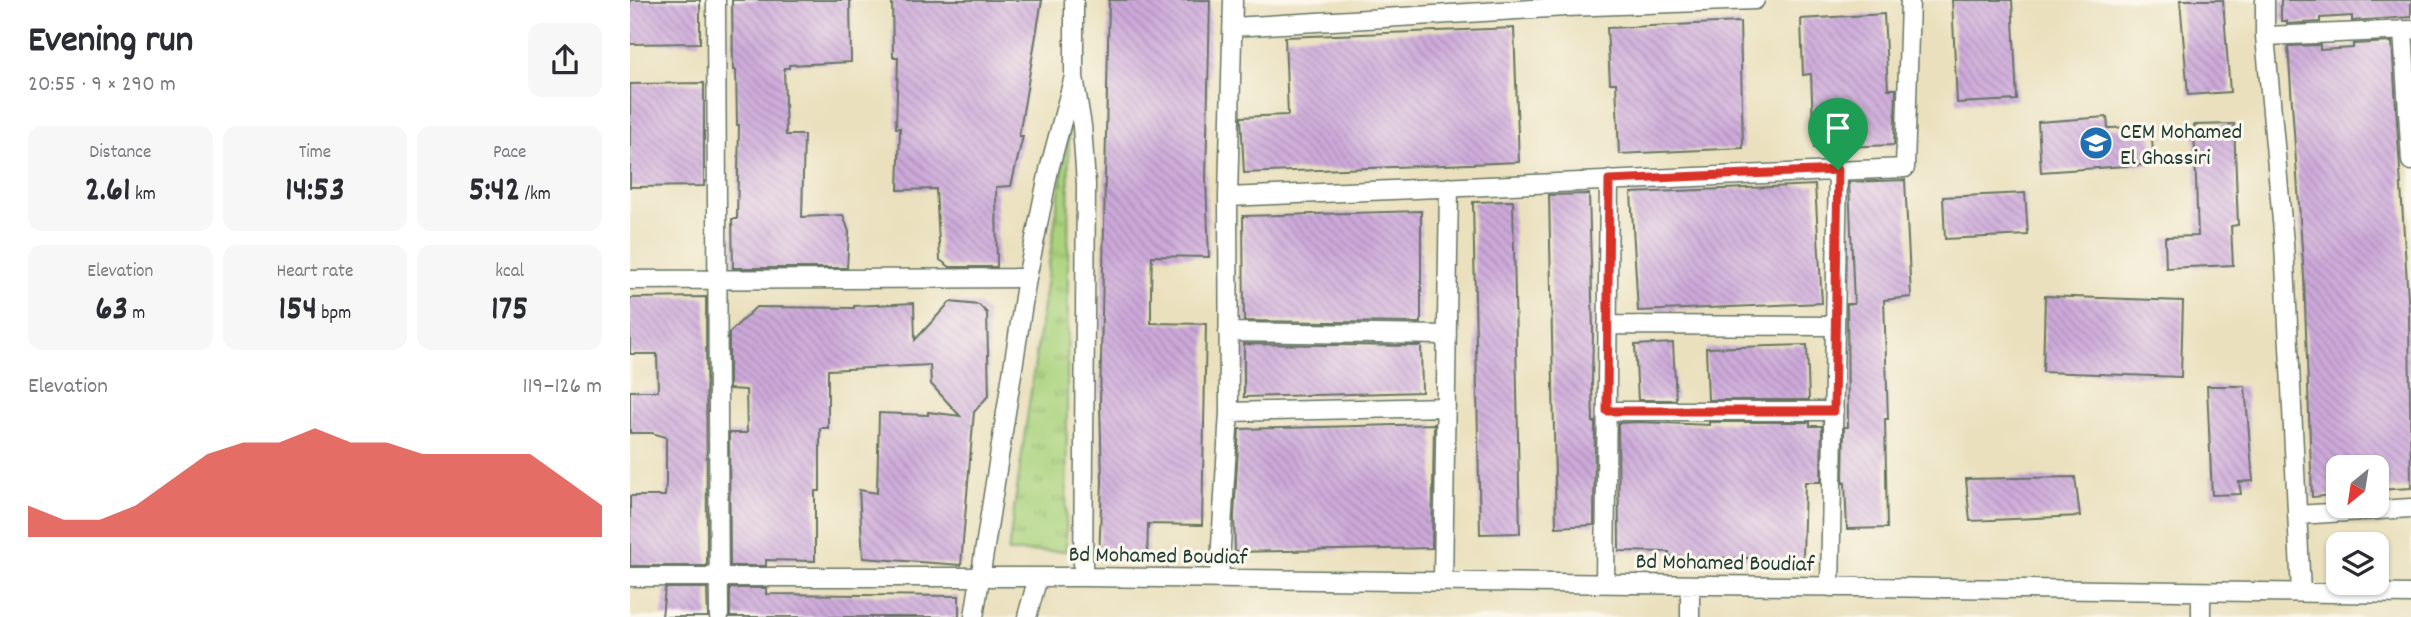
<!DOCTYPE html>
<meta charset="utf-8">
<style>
:root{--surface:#fff;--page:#f7f7f7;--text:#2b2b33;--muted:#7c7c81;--accent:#d93025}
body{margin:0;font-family:Dekko,sans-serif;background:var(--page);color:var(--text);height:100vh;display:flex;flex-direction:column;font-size:26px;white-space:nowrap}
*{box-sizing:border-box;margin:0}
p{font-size:23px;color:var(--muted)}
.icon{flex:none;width:38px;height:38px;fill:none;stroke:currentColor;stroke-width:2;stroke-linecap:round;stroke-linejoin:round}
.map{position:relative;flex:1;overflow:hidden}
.sheet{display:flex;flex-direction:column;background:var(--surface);width:630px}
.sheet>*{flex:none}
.needle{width:46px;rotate:210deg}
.buttons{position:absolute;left:1696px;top:455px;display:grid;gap:14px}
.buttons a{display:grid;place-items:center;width:63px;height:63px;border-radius:14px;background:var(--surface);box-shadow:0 2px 5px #0004;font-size:35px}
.pin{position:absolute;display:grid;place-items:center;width:60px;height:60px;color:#fff;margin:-72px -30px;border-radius:50% 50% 50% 0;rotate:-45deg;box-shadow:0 0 7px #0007}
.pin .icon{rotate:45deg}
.round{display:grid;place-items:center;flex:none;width:74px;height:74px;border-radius:14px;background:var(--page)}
.headline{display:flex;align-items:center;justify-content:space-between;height:119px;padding:0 28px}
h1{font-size:38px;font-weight:700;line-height:52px}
.metrics{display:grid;grid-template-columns:repeat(3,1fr);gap:10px;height:119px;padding:7px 28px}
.metrics div{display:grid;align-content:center;border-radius:14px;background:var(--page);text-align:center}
.metrics b{font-size:35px;font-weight:700}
.metrics small{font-size:19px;font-weight:400}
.metrics p{font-size:19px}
.chart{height:196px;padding:14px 28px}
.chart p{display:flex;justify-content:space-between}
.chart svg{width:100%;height:126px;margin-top:7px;fill:var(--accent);opacity:.7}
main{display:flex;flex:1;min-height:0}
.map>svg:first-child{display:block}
.grass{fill:url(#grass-tufts);stroke:#658859;stroke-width:2}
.building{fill:url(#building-back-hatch)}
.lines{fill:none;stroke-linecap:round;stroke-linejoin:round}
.minor-casing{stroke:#667664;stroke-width:21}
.minor{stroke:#fff;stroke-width:18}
.route-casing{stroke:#fff;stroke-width:14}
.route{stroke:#d93025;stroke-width:9}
.labels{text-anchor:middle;stroke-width:6;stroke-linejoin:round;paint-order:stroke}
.poi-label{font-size:23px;fill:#1f3d34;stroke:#fbf7ec;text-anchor:start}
.street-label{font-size:23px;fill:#1f3d34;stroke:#fbf7ec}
</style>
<main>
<section class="sheet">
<div class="headline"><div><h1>Evening run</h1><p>20:55 · 9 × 290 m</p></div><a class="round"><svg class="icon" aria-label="share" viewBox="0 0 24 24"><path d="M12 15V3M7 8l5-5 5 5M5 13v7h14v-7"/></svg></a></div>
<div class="metrics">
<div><p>Distance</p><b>2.61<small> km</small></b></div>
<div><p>Time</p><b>14:53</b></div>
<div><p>Pace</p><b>5:42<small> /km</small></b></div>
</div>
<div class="metrics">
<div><p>Elevation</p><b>63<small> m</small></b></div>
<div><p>Heart rate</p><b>154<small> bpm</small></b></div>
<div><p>kcal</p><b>175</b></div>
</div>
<div class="chart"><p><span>Elevation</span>119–126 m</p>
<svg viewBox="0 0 160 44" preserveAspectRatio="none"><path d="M0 44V33L10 38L20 38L30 33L40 24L50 15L60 11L70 11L80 6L90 11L100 11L110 15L120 15L130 15L140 15L150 24L160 33V44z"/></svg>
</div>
</section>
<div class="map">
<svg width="1781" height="617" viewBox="0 0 1781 617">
<defs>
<pattern id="grass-tufts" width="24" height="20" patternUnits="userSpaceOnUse" patternTransform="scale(1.75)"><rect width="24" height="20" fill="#abd37e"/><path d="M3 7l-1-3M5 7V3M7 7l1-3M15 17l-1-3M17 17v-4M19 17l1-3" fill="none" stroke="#8bac68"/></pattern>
<pattern id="building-back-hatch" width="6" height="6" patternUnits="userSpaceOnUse" patternTransform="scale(1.75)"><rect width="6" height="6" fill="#cda9da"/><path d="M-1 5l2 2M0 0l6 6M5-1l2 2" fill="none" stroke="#a68bb2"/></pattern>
</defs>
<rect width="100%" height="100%" fill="#fbf7ec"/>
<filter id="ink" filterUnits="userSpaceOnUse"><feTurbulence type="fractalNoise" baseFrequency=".0143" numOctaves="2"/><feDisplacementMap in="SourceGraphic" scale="14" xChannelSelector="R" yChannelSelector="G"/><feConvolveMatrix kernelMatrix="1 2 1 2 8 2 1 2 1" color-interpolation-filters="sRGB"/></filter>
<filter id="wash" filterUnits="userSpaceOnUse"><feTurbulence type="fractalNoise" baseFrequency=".00686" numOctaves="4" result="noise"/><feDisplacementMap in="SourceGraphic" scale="28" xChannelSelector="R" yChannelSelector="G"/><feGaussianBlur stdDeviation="1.57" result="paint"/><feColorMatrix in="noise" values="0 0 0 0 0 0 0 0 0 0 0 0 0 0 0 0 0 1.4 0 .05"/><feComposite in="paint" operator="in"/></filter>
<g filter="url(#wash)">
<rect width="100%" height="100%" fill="#eae0bd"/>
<!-- grass -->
<path class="grass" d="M439,123l-3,428 -58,1z"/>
<g id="blocks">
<!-- building -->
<path class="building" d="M0,0h70v43l-70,1z
M102,0h118l1,62 -62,3v3h-5l2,67h18l-2,82 41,-2 6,17 -2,36h-114l-1,-49h5l2,-94h-2l-1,-55h-3z
M262,0h150l-23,136h4l-12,50 -15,1 1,80h-47l-10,-7 -4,-71 -38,1 2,-62h-4l2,-71h-5z
M479,0h101l-4,180 3,77 -57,-1 -1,34v33l55,1 -4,201 -54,-1 -1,36 -48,-1 3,-78 -2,-78z
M1322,0h60l5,100 -60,3z
M1550,0h43l7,92 -42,3z
M1651,0h130v17l-59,4v-5l-32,2v4l-33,2v-3h-6z
M1254,14l4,75h8l-2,56 -80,3 -3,-74 -8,1 -2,-56z
M1110,22l3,126 -124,6 -3,-71h-6l-3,-55z
M884,28l5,134 -275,11 -3,-56 47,-2 -3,-78z
M1762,42l17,273 2,173 -34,2 -1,-23h-38v28l-26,2 -8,-220 -16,-231 32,-1v5l33,-2v-4z
M74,83v103l-74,1v-103z
M1477,117l1,11 43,-1 3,37 -113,8 -3,-50z
M1604,124l4,101 -7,1 2,39 -67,3 -1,-31 33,-1 -4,-111z
M1275,180l6,117 -27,3 4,119h-3l2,109 -40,1 -2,-46h-2l1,-56h4l-1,-123h7l-5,-122z
M1185,185l7,118 -184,8 -7,-118z
M1395,193l3,42 -83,4 -2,-42z
M959,194l4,137 -1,51 1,40h2l-1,103 -38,2 -7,-332z
M883,201l7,332 -40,1 -7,-332z
M791,211v112l-177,-2 -1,-105z
M1415,296l138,5 -2,76 -138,-5z
M76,297l1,269h-77v-70h35l1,-14v-45l-14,-4h-22v-42h28l-1,-37h-27v-56z
M320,302l29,3 8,8 2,82 -15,17 -13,153 -98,-7 -4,-68 18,3 2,-80 49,2v-3l32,4 -29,-32 -1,-19 -102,5v58h-8v63h-5v70l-49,-1v6h-36l-1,-133h18l-1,-43 -17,-1v-56l27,-26 98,1v-2l60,-3 1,37z
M1043,343l3,57h-38l-3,-55z
M614,344l177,2 1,46 -178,5z
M1177,345l2,55h-101l-2,-52z
M1577,386h38l8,95 -14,1 2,12 -29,1z
M1009,422l70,3v-3h101v4h12l-1,56h-16l-2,76h-84l-50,-2v-4l-50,-1 -1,-128z
M804,424l-2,124 -197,4 -1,-35 5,-88z
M1445,477l5,39 -110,5 -4,-42z
M35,588h42l1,29h-46z
M100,588h36v6l193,2v21h-229z"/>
</g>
</g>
<g filter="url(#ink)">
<use href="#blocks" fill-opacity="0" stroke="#667664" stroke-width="2"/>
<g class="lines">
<defs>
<path id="minor" d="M86,0l3,617
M444,0v77l8,49 4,58 -3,393
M1635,0v36l19,207 17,350
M603,27l333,-20 189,-7
M1773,30l8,131
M1635,36l146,-6
M598,197l677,-29 5,-168
M0,280l397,-2
M978,325l226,1
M598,332l219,3
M977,411h227
M599,412l217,-5
M1667,515l114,-7
M0,577h453l1328,17
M589,579l10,-167 -1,-215 5,-197
M813,582l6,-395
M975,584l4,-404
M1200,587l8,-417
M1571,592v25
M344,617l53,-339 22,-108 24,-90
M397,617l11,-40
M1060,617v-32"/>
</defs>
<!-- minor casing -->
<use href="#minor" class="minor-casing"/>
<!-- minor -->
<use href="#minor" class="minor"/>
</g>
</g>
<g class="lines" filter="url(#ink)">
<defs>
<path id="route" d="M1208,170l-4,241h-227l2,-231z"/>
</defs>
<!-- route casing -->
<use href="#route" class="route-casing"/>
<!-- route -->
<use href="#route" class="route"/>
</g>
<!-- icons -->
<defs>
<symbol id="school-disc" viewBox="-11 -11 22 22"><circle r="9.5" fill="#1f6fb2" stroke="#fbf7ec"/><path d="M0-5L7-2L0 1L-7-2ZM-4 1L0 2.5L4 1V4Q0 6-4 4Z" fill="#fff"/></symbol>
</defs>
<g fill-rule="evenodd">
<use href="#school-disc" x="1447" y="124" width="38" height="38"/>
</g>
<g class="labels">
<!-- poi labels -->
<g class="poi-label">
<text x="1490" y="138">CEM Mohamed<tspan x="1490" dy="26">El Ghassiri</tspan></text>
</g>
<!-- street labels -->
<g class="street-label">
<text transform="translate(528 554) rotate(1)" y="8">Bd Mohamed Boudiaf</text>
<text transform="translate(1095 561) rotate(1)" y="8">Bd Mohamed Boudiaf</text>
</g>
</g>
</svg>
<div class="buttons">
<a><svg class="needle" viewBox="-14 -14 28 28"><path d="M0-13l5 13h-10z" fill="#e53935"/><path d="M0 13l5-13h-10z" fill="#7c7c81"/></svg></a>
<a><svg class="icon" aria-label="layers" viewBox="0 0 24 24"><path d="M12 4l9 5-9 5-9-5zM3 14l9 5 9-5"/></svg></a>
</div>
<div class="pin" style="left:1208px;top:170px;background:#1e9e55"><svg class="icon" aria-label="arrive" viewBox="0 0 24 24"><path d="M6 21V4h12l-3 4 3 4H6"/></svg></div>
</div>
</main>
